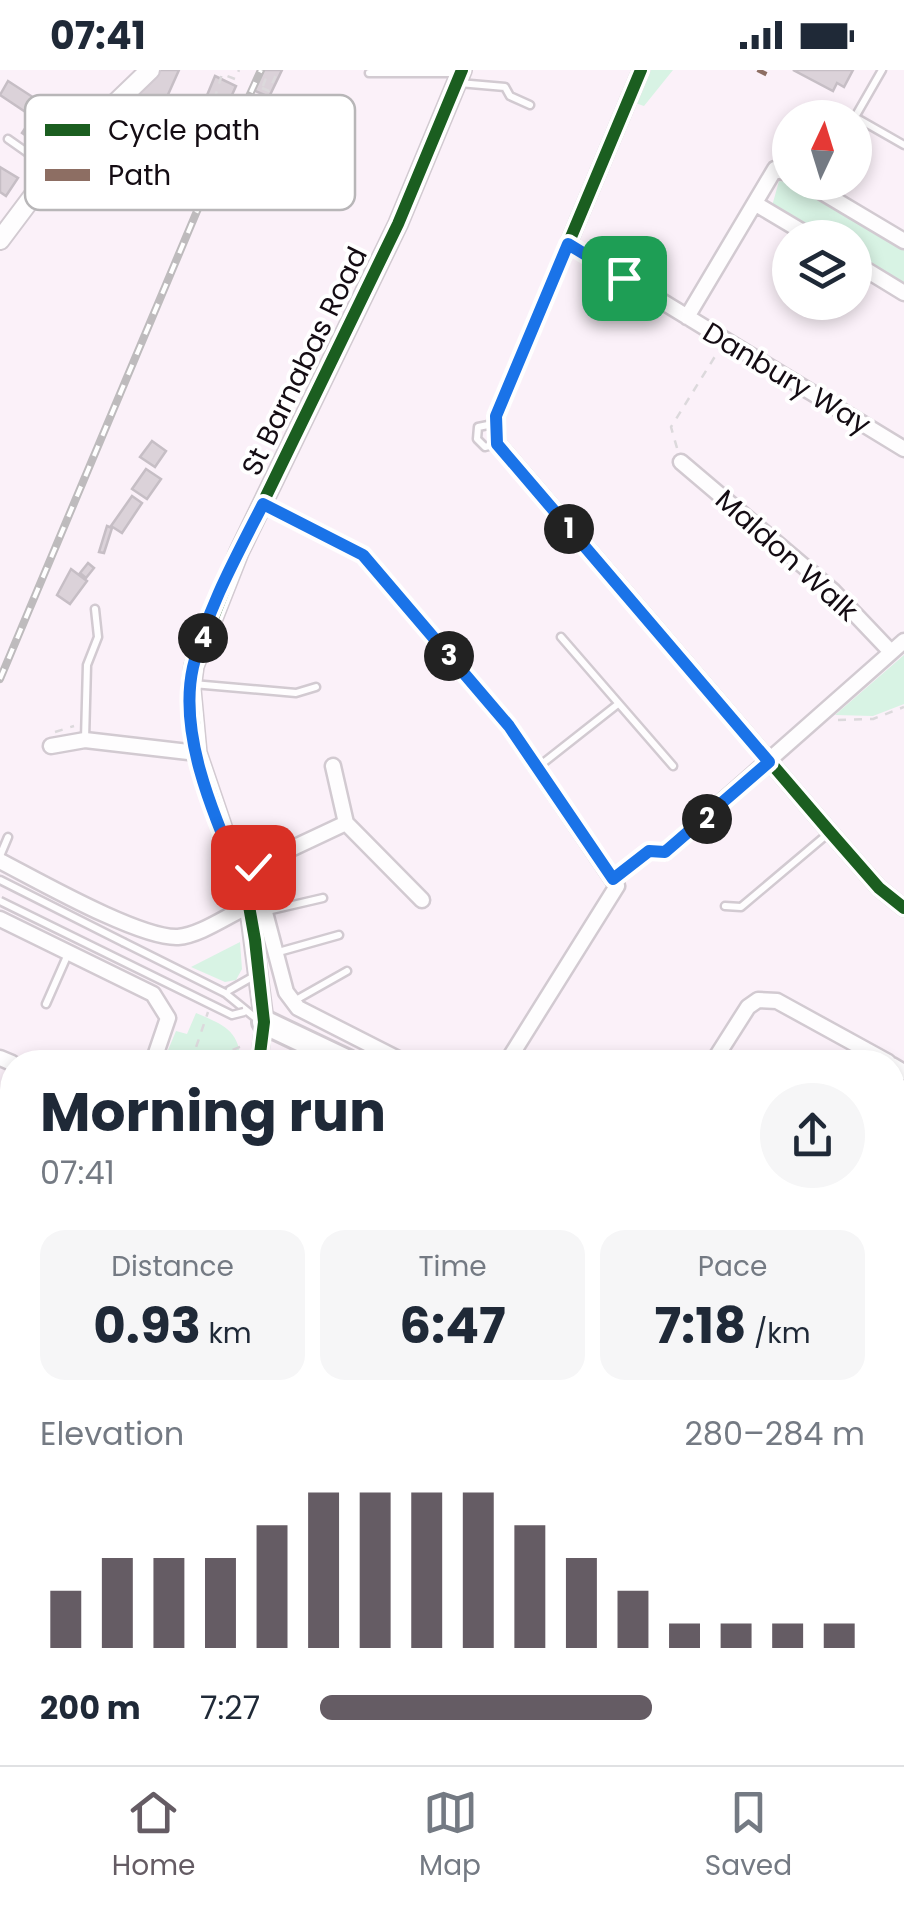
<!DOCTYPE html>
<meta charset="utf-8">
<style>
:root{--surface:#fff;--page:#f6f6f7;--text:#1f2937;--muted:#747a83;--line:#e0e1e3;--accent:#655c64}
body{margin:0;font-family:Poppins,sans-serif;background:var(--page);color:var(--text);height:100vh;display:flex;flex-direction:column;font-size:38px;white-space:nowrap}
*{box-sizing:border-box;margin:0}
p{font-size:32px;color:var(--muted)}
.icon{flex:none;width:55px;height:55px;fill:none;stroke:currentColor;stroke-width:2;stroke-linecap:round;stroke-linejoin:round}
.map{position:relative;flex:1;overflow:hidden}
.panel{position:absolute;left:0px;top:980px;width:905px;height:715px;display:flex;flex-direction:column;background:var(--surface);border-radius:40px 40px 0 0;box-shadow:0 5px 15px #0003}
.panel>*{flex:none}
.needle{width:65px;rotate:4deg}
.controls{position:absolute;left:772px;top:30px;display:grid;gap:20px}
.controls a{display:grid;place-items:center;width:100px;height:100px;border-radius:50%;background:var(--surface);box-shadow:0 5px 15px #0003;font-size:50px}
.pin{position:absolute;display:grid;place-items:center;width:85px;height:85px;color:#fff;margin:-42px;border-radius:20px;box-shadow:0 5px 15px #0006}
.km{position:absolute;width:50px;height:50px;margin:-25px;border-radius:50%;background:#222;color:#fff;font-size:28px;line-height:50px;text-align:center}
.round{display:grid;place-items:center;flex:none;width:105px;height:105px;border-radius:52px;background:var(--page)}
.headline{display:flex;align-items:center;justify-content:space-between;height:170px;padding:0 40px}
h1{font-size:55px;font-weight:700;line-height:75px}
.metrics{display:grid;grid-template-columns:repeat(3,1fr);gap:15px;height:170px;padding:10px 40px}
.metrics div{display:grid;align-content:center;border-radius:25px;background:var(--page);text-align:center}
.metrics b{font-size:50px;font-weight:700}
.metrics small{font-size:28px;font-weight:400}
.metrics p{font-size:28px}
.chart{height:280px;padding:20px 40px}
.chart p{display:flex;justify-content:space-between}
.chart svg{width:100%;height:180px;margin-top:10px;stroke:var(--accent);stroke-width:6}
ul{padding:0 40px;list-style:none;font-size:32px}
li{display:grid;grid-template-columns:160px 120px 1fr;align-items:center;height:75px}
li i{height:25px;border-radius:12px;background:var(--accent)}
.status{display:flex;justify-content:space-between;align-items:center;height:70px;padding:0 50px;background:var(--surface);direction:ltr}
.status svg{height:28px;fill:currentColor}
.tabs{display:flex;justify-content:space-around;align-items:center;height:140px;border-top:2px solid var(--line);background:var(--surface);font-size:28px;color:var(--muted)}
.tabs a{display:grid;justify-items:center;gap:5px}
.tabs .active{color:var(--accent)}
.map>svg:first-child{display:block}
.green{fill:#d8f3e4}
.building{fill:#dbd2d9;stroke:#c6bec5;stroke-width:2.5}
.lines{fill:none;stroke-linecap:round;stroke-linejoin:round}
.service-casing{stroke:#d2cad1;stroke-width:11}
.minor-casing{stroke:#d2cad1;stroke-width:19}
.tertiary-casing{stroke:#d2cad1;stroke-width:22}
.primary-casing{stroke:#d2cad1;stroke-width:28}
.path{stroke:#dcd9dc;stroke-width:2.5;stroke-dasharray:8 8;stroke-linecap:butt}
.service{stroke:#fefdfe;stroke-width:6}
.minor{stroke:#fefdfe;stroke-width:14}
.tertiary{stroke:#fefdfe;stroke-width:18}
.primary{stroke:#fefdfe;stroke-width:22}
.rail-casing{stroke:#bebbbd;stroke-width:8}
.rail{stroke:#fff;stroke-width:4;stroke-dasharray:11;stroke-linecap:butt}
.service-bridge-casing{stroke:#d2cad1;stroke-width:11;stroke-linecap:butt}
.path-bridge{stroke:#dcd9dc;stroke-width:2.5;stroke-dasharray:8 8;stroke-linecap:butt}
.service-bridge{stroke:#fefdfe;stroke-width:6}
.quiet{stroke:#8d6e63;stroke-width:10;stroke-dasharray:20 10;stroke-linecap:butt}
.cycleway-casing{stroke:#fff;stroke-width:19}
.cycleway{stroke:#1b5e20;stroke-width:12}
.route-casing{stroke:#fff;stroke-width:20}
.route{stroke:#1a73e8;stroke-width:12}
.labels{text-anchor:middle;stroke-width:8;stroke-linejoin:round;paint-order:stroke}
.street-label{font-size:28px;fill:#140c13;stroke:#fff}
.key{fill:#fff;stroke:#b8b6b8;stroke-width:2.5}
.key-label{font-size:28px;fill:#140c13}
</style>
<div class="status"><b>07:41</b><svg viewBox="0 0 49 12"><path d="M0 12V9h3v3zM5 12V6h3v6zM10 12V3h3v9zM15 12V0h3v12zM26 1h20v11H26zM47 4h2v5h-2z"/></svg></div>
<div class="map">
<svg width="904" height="1695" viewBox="0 0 904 1695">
<rect width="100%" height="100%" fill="#fbf1f9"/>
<!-- green -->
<path class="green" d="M649,0h24l-29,36 -9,-3z
M779,111l19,2 106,62v41l-49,-29v-19l-32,-1 -51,-31z
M904,585v49l-31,12 -38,-1z
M240,872l2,27 -6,11 -11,2 -34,-15z
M196,943c28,12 43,17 45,49h-78l13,-31 11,3z
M904,1605v90h-33l4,-12 17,-1 1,-46z"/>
<!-- building -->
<path class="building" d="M160,0h19l-17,38 -7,-3 -10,29 -25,-19z
M264,0h18l-13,27 -16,-7z
M793,0h60l-9,17 -7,-4 -4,8z
M215,6l21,10 -9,20 -6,-2 -18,42 -8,-4 5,-10 -7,-3z
M8,11l34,22 -9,14 -33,-22z
M42,33l19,13 -20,30 -19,-13z
M0,97l18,11 -12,18 -6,-4z
M152,371l14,10 -11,16 -15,-10z
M146,399l15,10 -14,20 -15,-10z
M132,426l10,7 -20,30 -11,-7z
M107,456l5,2 -8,25 -5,-1z
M88,493l6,5 -8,10 -6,-5z
M71,499l16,12 -17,23 -13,-9z
M0,1059l12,5v25l-3,-2 -9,22z
M7,1336l5,1v112l-6,24 -6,-1v-58l8,-36 -8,-2v-23z
M902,1339h2v38l-12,-5z"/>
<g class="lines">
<defs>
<path id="service" d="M882,0l-27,47 49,28
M369,3h91
M459,13l46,4 5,9 20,9
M8,69l44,31
M67,88l16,18
M493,354l-15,3 -1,12 8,8 11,-3
M561,567l112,129
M193,614l103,9 20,-6
M85,669l2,-74 11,-28 -3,-28
M538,697l80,-63
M0,786l8,-19
M0,810l123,62
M725,836l16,1 89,-75
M267,841l56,-13
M275,883l64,-18
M226,922l28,-16
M225,923l33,27
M294,931l53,-30
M46,934l22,-50
M0,1145l12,1
M654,1682l29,13
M794,1682l21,10
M193,1695l3,-13
M404,1695l3,-13
M638,1695l4,-13
M741,1695l5,-13"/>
<path id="minor" d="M641,0l-145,346 1,27 333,389 49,56 25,20
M805,112l99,59
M756,134l57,34
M568,174l336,205
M855,193l49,30
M687,247l88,-148 15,5
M681,392l152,129 58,61
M263,434l100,51 146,171 108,160 -110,176
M51,676l34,-6 112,13
M333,696l13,57 76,77
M665,782l239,-211
M0,791c37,19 140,78 178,76 23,-2 50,-22 71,-31
M253,797l33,125 12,16 106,54
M248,799l98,-46
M0,849l153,75 15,24 -15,44
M0,988l12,5
M259,992l5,-40
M713,992l35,-55 10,-7 19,1 111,61
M892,995l12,7
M892,1179v2
M892,1225l12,12
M892,1434l12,5
M892,1596l12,-35
M0,1663l12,3
M207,1682l44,13
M705,1682l28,13
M90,1695l3,-13
M300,1695l3,-13
M857,1695l5,-13"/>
<path id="tertiary" d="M0,170l69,-92 81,-78
M264,952l-15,-116 -52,-153 -6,-64 3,-23 45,-114 159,-328 64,-154"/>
<path id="primary" d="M264,952l84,40
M892,1258l12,6"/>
</defs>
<!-- service casing -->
<use href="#service" class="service-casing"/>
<!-- minor casing -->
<use href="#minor" class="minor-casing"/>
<!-- tertiary casing -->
<use href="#tertiary" class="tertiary-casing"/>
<!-- primary casing -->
<use href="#primary" class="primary-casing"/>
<!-- path -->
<path class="path" d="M263,16l4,-11
M262,18l7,3 9,-21
M219,40l-7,-3 10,-33 13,5 4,-9
M204,85l3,-9
M224,102l3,-7
M677,378l-6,-21 48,-77
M838,650l35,-1 31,-12
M55,662l19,-6
M623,801l31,-20
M191,992l17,-50
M203,992l44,-18
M823,1682l8,13"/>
<!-- service -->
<use href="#service" class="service"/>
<!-- minor -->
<use href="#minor" class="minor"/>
<!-- tertiary -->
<use href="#tertiary" class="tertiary"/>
<!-- primary -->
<use href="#primary" class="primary"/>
<defs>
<path id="rail" d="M0,609l197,-468 64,-141"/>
</defs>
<!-- rail casing -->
<use href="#rail" class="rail-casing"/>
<!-- rail -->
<use href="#rail" class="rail"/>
<defs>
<path id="service-bridge" d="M0,831l232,114 12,-3
M123,872l102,51"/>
</defs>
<!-- service-bridge casing -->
<use href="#service-bridge" class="service-bridge-casing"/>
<!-- path-bridge -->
<path class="path-bridge" d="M204,85l23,10"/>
<!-- service-bridge -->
<use href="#service-bridge" class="service-bridge"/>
<!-- quiet -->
<path class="quiet" d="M761,4l2,-4
M857,1694l8,1"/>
<defs>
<path id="cycleway" d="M641,0l-145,346 1,27 333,389 49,56 25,20
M259,992l5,-40 -9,-82 -6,-34 -52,-153 -6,-64 3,-23 45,-114 159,-328 64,-154"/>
</defs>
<!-- cycleway casing -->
<use href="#cycleway" class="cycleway-casing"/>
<!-- cycleway -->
<use href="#cycleway" class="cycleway"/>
</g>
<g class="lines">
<defs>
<path id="route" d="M253,797l-14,7c-26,-61 -61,-140 -46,-207 13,-56 44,-112 70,-163l100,51 146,171 104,153 36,-28 16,1 104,-90 -272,-318 -1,-28 72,-172 56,34"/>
</defs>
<!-- route casing -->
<use href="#route" class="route-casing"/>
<!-- route -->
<use href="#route" class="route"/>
</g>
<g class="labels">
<!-- street labels -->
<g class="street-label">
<text transform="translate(304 291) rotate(-64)" y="10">St Barnabas Road</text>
<text transform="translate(787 308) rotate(31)" y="10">Danbury Way</text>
<text transform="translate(787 485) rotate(42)" y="10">Maldon Walk</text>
</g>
</g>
<!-- legend -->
<rect x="25" y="25" width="330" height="115" rx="15" class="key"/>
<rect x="45" y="54" width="45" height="12" fill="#1b5e20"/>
<rect x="45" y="99" width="45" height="12" fill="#8d6e63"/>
<g class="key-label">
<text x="108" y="70">Cycle path</text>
<text x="108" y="115">Path</text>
</g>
</svg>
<div class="controls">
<a><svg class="needle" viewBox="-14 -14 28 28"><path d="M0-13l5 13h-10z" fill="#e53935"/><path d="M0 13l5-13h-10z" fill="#747a83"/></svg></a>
<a><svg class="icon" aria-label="layers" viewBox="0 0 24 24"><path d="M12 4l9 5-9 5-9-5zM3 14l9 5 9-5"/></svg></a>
</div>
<div class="pin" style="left:624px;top:208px;background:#1e9e55"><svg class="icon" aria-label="arrive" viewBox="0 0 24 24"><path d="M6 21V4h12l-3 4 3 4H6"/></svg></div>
<div class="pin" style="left:253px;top:797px;background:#d93025"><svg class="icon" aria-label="check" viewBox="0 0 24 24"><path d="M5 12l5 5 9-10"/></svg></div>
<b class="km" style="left:569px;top:459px">1</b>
<b class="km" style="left:707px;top:749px">2</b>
<b class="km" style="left:449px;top:586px">3</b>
<b class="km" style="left:203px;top:568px">4</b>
<section class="panel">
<div class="headline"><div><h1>Morning run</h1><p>07:41</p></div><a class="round"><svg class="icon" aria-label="share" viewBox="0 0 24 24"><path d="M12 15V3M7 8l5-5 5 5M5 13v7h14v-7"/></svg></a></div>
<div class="metrics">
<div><p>Distance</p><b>0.93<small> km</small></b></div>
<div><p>Time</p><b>6:47</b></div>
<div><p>Pace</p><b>7:18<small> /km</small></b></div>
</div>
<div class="chart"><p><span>Elevation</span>280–284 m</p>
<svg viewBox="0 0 160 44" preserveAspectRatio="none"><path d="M5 44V30M15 44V22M25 44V22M35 44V22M45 44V14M55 44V6M65 44V6M75 44V6M85 44V6M95 44V14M105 44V22M115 44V30M125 44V38M135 44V38M145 44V38M155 44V38"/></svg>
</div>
<ul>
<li><b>200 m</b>7:27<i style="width:61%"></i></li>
</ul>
</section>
</div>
<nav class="tabs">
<a class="active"><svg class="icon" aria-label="home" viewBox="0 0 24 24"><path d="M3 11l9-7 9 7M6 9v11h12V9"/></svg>Home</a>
<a><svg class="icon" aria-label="map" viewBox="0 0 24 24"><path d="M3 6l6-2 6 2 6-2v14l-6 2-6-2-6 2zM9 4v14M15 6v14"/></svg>Map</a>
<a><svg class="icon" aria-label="saved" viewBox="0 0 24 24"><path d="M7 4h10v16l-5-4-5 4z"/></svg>Saved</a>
</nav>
